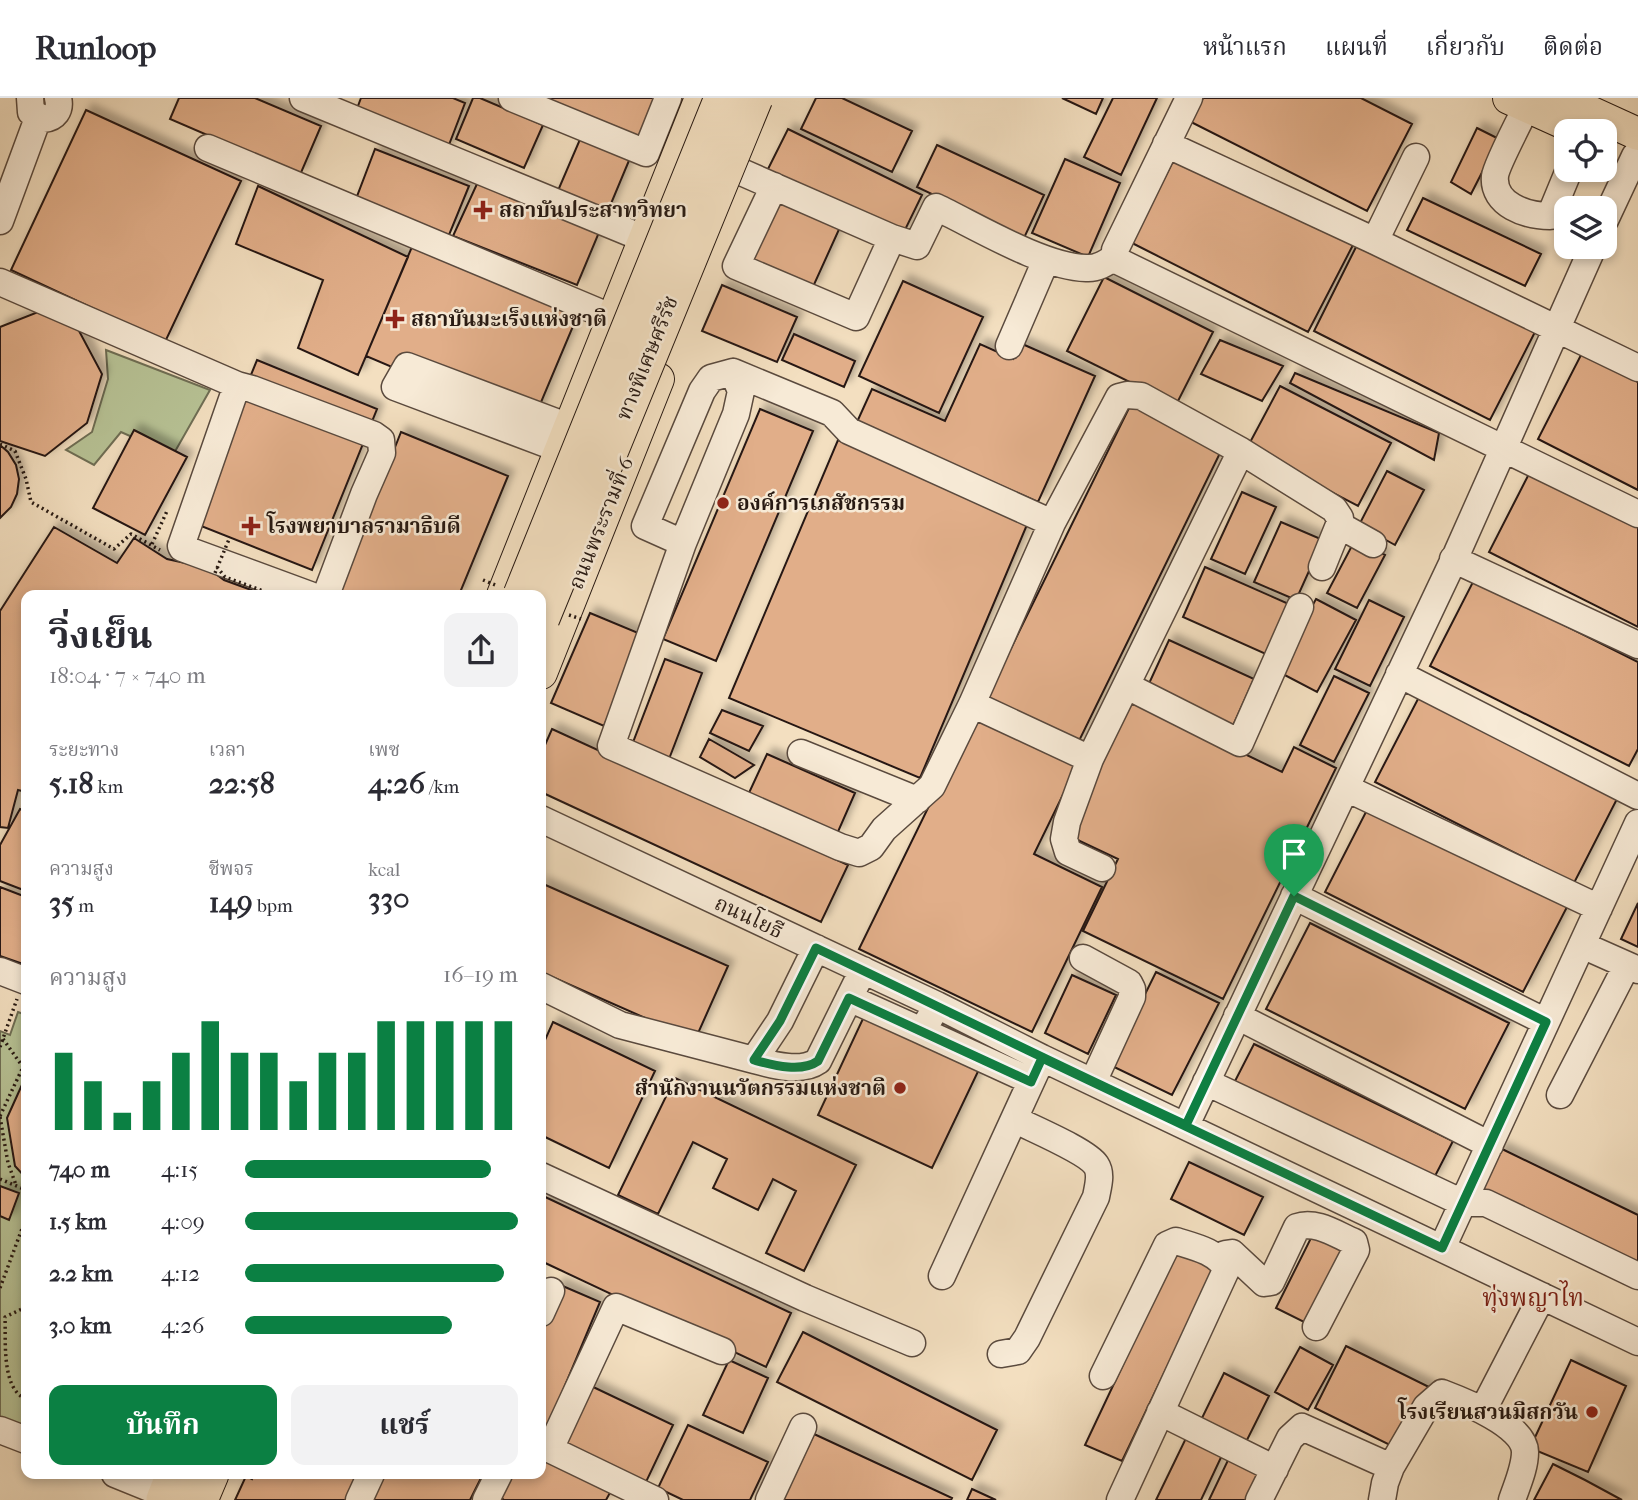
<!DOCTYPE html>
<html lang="th">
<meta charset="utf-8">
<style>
:root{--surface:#fff;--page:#f2f2f3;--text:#2b2b33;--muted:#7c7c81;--line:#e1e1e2;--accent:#0b8043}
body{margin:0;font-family:"IM FELL French Canon","Noto Serif Thai",serif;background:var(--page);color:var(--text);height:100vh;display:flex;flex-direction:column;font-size:26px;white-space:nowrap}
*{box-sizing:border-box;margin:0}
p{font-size:23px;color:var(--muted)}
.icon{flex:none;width:38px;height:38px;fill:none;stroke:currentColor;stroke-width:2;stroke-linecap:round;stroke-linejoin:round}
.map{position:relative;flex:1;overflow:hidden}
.panel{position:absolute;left:21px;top:492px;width:525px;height:889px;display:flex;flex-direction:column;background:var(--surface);border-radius:14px;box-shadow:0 4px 10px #0003}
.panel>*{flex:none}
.controls{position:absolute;left:1554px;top:21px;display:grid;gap:14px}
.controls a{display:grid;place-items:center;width:63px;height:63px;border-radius:14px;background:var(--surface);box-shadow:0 4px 10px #0003;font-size:35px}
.pin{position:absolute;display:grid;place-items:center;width:60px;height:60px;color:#fff;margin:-72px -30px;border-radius:50% 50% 50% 0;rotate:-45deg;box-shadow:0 0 7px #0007}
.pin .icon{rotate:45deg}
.round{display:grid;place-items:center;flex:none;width:74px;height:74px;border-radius:14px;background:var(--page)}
.headline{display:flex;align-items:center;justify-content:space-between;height:119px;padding:0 28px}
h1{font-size:38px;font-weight:700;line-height:52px}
.stats{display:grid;grid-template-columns:repeat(3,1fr);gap:10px;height:119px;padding:7px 28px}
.stats div{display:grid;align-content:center}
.stats b{font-size:30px;font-weight:700}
.stats small{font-size:19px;font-weight:400}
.stats p{font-size:19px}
.chart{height:196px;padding:14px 28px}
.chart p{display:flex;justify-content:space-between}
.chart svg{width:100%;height:126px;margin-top:7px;stroke:var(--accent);stroke-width:6}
.primary-button{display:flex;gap:14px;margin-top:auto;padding:14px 28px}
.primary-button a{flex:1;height:80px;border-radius:14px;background:var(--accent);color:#fff;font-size:28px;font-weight:700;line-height:80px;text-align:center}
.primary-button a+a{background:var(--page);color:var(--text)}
ul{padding:0 28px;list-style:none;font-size:23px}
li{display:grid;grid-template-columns:112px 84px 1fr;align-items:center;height:52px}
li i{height:18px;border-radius:9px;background:var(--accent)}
header{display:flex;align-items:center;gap:42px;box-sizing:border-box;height:98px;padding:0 35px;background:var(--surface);border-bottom:2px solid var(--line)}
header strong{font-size:33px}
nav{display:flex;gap:38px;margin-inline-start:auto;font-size:24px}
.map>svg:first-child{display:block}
.green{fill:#b7c295;stroke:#6f6e54;stroke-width:2}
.building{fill:#e1ae89;stroke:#271912;stroke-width:2;filter:url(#shadow)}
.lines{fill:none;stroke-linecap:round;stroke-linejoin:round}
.minor-casing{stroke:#5a4a3e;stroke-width:29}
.major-casing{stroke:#271912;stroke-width:34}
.highway-casing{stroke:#271912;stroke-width:39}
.path{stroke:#271912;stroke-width:3.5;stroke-dasharray:2 3.5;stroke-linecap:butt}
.minor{stroke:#f7ead6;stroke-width:26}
.major{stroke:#f3dfc0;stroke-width:32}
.highway{stroke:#f3dfc0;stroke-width:37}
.highway-bridge-casing{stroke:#271912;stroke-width:39;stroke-linecap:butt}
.path-bridge{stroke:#271912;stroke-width:3.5;stroke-dasharray:2 3.5;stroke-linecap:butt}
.highway-bridge{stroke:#f3dfc0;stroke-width:37}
.route-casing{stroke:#fff;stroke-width:14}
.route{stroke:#0b8043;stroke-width:9}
.poi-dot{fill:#8f2418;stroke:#f7ead6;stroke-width:2.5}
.labels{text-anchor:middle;stroke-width:5;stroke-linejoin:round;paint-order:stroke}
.poi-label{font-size:21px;font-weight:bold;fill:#271912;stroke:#f7ead6;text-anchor:start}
.street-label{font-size:21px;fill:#271912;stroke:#f7ead6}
.quarter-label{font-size:24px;fill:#7a1f14;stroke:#f7ead6}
</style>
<header>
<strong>Runloop</strong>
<nav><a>หน้าแรก</a><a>แผนที่</a><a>เกี่ยวกับ</a><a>ติดต่อ</a></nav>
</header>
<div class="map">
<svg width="1638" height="1402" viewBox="0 0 1638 1402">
<defs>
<filter id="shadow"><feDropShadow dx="6" dy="-6" stdDeviation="3.5" flood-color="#0004"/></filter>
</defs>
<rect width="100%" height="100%" fill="#f3dfc0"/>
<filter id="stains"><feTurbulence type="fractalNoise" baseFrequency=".00286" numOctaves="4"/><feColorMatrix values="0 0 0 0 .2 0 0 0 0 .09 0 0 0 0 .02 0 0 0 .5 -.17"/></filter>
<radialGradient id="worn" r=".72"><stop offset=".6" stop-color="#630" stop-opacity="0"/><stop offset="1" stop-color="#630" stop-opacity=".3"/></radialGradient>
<!-- green -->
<path class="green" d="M106,252l104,40 -37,65 -52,-23 -27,33 -28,-15 26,-18 16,-53z
M18,914l8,3v417l-26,-10v-391l10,4z"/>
<!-- building -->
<path class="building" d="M179,0h76l66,28 -21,49 -130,-56z
M361,0h92l12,5 -18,47 -92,-36z
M473,0h7l63,27 -19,43 -68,-29z
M531,0h129l-19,45z
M816,0h26l70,33 -20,41 -91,-43z
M1062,0h41l-7,16z
M1113,0h44l-36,77 -37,-18z
M1203,0h158l51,26 -45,87 -176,-89z
M86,12l155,71 -76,161 -154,-72z
M1477,30l22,11 -28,55 -20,-12z
M788,31l134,66 -20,41 -135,-65z
M584,32l49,21 -56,134 -124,-49 29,-63 72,27z
M937,47l107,50 -20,43 -107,-51z
M375,51l94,37 -20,49 -93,-36z
M1176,57l177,90 -45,87 -176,-89z
M1065,61l55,24 -32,74 -56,-24z
M258,88l150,71 -50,118 -60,-27 25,-68 -87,-36z
M776,98l65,29 -29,64 -65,-29z
M1423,100l118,56 -16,32 -118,-56z
M414,144l165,70 -48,114 -165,-70z
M1358,145l177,89 -45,88 -176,-89z
M1104,179l109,55 -37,73 -109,-54z
M903,183l80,36 -44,96 -80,-37z
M722,187l75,32 -20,45 -75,-31z
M38,214l40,17 24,45 -15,49 -42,33 -45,-15v-114z
M794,236l61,27 -11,26 -62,-27z
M1220,242l63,26 -21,35 -61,-27z
M1020,245l75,33 -57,126 -181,-80 15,-33 73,32 35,-77 33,15z
M1582,255l56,29v108l-100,-51z
M257,262l120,49 -65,161 -121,-48z
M1295,275l144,60 -5,27 -144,-77z
M1280,288l111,57 -33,63 -111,-58z
M1131,306l91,45 -145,296 -92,-44z
M760,311l53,22 -97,230 -53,-22z
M134,332l53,27 -42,78 -52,-27z
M401,334l107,44 -49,119h-122z
M838,342l191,80 -109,258 -191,-80z
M0,347l8,7 8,13 3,14 -2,15 -6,13 -11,11z
M1533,368l105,53v108l-149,-75z
M1387,373l37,19 -29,55 -36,-20z
M1242,394l34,15 -31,67 -34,-15z
M1281,424l42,18 -27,60 -42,-18z
M54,429l63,36 17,-25 33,21 41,9 16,12 41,15h-239v197l-8,-2 -10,38 -8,-1v-216z
M1355,442l30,15 -28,53 -30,-15z
M1205,469l86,38 -23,50 -85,-38z
M1474,482l164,82v87l-9,17 -199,-100z
M1316,501l40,21 -39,72 -40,-21z
M1369,502l35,17 -34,69 -35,-17z
M590,515l53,22 -39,91 -53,-23z
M1169,542l85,39 -22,49 -86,-38z
M665,561l37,14 -33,86 -37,-14z
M1334,578l35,17 -35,69 -34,-17z
M1419,599l199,100 -44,86 -199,-101z
M1133,602l149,72 12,-25 42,21 -113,231 -140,-68 35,-72 -51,-24z
M722,612l41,16 -14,25 -39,-18z
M974,616l104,50 -44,90 68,33 -70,145 -173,-83z
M552,631l296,136 -27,57 -280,-130v-38z
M709,641l45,26 -19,13 -35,-21z
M767,656l88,39 -18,41 -89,-39z
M1369,708l198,101 -44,85 -198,-100z
M20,711l6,3v79l-26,-10v-36z
M541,785l187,83 -33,74 -154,-68z
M0,789l26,10v68l-26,-9z
M1638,805v44l-17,-8z
M1310,825l199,100 -44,86 -199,-100z
M1156,874l63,31 -47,92 -62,-30z
M1072,877l44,20 -28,59 -43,-21z
M868,910l115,53 -51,107 -114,-53z
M553,924l102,49 -46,97 -68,-33v-86z
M1254,946l199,97 -20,39 -199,-97z
M26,978v102l-11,-12 -8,-48z
M675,980l181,87 -52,106 -38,-18 30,-62 -23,-12 -15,31 -45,-22 14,-29 -34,-17 -35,72 -40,-19z
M1500,1050l138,67v51l-158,-78z
M1189,1064l74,35 -19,38 -73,-36z
M0,1088l19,7 -10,27 -9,-4z
M541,1097l250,118 -25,54 -225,-106z
M1314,1134l36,18 -38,76 -36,-18z
M1179,1148l36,21 -93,194 -37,-16z
M558,1186l42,18 -54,129 -5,-2v-103z
M803,1234l194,98 -25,50 -195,-98z
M1346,1248l85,42 -31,62 -85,-42z
M1300,1249l33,18 -25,45 -33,-18z
M729,1262l39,18 -25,55 -40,-18z
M1571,1262l55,26 -38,86 -58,-24z
M1224,1275l45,23 -23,46 -45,-22z
M589,1287l84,40 -27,57 -84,-41z
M688,1327l80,37 -18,38h-67l-25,-12z
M814,1336l138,64 -1,2h-168z
M1188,1336l36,17 -23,49h-45z
M541,1357l71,34 -6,11h-102l-5,-4 11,-22h31z
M1230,1358l31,14 -14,30h-38z
M1553,1366l32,16 37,20h-88z
M254,1376h106l-7,26h-118l11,-24 6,3z
M383,1376h100l-13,26h-100z
M972,1391l24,11h-29z"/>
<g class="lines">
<defs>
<path id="minor" d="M30,0l1,14 12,7c12,-1 18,-9 15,-21
M303,0l342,141
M512,0l134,55 22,-55
M1189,0l-74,152v7l5,5 518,252
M1527,8c-6,12 -31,60 -32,70 -3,29 32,40 55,40l19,-46
M1166,46l209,97 263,127
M208,50l405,170
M739,73l153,67 25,8 19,-39c40,19 107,60 150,61 11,1 20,-5 29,-11
M774,88l-38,80 120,51 36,-79
M1605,122l30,-64
M0,123l38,-103
M1375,143l41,-84
M0,184l237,103 15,4 122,46 7,5 1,13 -18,41 -38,101
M1009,248l37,-86
M733,274l99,41 17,18 203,92 67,-126 8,-2 14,1 100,55 -151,308 -23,63 -3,17 4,13 34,16
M237,287l-56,161 1,2 128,47
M560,351l-165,-62 12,-21 162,61
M1241,353l93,58 6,9 -1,7 -17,42
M1339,427l34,19
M683,445l53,-129 5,-23 -8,-19 -22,6 -9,13 -57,135 38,17 -72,203 229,101 19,6 12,-6 13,-18 48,-43 40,-82 80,-181
M1453,461l185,86
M1399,576l239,122
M1127,588l113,57 60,-136
M972,606l118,55
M801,655l116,47
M1346,690l253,120
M541,721l396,186 105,53 596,284
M1294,798l252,126
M1582,847l56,25
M1083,860l46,25 3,6v8l-39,85
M0,873l26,10
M541,888l79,39 134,35 26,-39 36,-73
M849,900l73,33 9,-15
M1237,918l253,129
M922,933l109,50
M754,962c19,5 47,13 64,1l45,-91
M1206,984l257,121h23l152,73
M1560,997l67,-130
M1186,1027l271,-572 136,-306
M541,1078l264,122 107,45
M1442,1150l196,-425
M1220,1161l5,-5 7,-1 32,30 7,-1 26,-55c19,-7 40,8 57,15l2,8 -40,77
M942,1178l100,-218
M541,1215l10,-22
M1001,1256l17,-3 9,-13 69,-141c2,-11 6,-23 0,-32 -9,-14 -65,-37 -82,-46
M1103,1278l64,-131 9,-4c19,6 39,10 51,27l-107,232
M1483,1312l59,-114
M1160,1314l115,57
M0,1332l26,10
M541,1347l114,55
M550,1351l66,-142 106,44
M115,1376l37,15
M359,1402l12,-26
M486,1402l13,-26
M769,1402l34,-73
M1259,1402l31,-62 12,-11 89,40 35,-60 16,-14c21,8 83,32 83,59 0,16 -8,33 -13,48
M1382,1402l3,-17 6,-16"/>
<path id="major" d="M1509,0l73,33
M1559,0l79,36
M503,497l198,-497
M541,575l117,-294"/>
<path id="highway" d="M165,1402l10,-26
M199,1402l11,-26"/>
</defs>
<!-- minor casing -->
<use href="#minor" class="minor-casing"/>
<!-- major casing -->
<use href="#major" class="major-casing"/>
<!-- highway casing -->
<use href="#highway" class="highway-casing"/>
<!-- path -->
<path class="path" d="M0,346l15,7 11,28 5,23 83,47 17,-15 29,16
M152,446l15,-33
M3,941l20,28
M0,949l17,-48
M0,1018l23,-49 3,-2
M0,1019l8,46 8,22
M0,1081l26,11
M0,1190l26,-70
M26,1209l-21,10c1,23 -4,72 21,82"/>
<!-- minor -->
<use href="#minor" class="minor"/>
<!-- major -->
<use href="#major" class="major"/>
<!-- highway -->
<use href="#highway" class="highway"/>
<defs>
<path id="highway-bridge" d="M522,497l201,-497
M541,520l213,-520"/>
</defs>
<!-- highway-bridge casing -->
<use href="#highway-bridge" class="highway-bridge-casing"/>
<!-- path-bridge -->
<path class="path-bridge" d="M217,469l8,10 49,18
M215,475l15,-36
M483,482l15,6
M569,517l12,4"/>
<!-- highway-bridge -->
<use href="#highway-bridge" class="highway-bridge"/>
</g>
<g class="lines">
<defs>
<path id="route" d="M1294,798l-108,229c-124,-57 -246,-118 -370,-177l-36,73 -26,39c19,5 47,13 64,1l31,-63 182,84 11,-24 400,190 104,-226 -252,-126"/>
</defs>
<!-- route casing -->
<use href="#route" class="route-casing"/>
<!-- route -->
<use href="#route" class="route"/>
</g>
<!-- markers -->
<g class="poi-dot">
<path d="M479.5 101.5h7v7h7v7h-7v7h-7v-7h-7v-7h7z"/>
<path d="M391.5 210.5h7v7h7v7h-7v7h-7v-7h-7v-7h7z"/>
<circle cx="723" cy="405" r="7"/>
<path d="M247.5 417.5h7v7h7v7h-7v7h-7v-7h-7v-7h7z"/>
<circle cx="900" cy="990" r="7"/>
<circle cx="1592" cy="1314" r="7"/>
</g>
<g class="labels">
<!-- poi labels -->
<g class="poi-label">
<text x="499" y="119">สถาบันประสาทวิทยา</text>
<text x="411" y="228">สถาบันมะเร็งแห่งชาติ</text>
<text x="737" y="412">องค์การเภสัชกรรม</text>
<text x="267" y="435">โรงพยาบาลรามาธิบดี</text>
<text x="886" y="997" text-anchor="end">สำนักงานนวัตกรรมแห่งชาติ</text>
<text x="1578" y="1321" text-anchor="end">โรงเรียนสวนมิสกวัน</text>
</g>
<!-- street labels -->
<g class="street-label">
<text transform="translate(647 260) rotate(-68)" y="7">ทางพิเศษศรีรัช</text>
<text transform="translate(601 425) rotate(-68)" y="7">ถนนพระรามที่ 6</text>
<text transform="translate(749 819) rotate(25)" y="7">ถนนโยธี</text>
</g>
<!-- quarter labels -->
<g class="quarter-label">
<text x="1533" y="1208">ทุ่งพญาไท</text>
</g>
</g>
<rect width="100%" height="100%" filter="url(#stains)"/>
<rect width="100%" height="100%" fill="url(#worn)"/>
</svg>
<div class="controls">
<a><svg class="icon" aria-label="locate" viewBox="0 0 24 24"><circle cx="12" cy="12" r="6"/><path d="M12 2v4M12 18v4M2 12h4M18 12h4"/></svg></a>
<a><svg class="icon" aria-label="layers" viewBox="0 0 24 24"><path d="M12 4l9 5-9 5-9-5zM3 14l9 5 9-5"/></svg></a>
</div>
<div class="pin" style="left:1294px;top:798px;background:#1e9e55"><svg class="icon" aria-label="arrive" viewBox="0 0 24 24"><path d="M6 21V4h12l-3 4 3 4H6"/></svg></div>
<section class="panel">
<div class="headline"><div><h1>วิ่งเย็น</h1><p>18:04 · 7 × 740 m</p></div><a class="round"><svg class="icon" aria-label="share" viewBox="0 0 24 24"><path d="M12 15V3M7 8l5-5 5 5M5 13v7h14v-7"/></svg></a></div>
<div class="stats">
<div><p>ระยะทาง</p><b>5.18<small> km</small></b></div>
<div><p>เวลา</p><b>22:58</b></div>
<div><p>เพซ</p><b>4:26<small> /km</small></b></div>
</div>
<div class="stats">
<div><p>ความสูง</p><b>35<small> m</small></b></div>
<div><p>ชีพจร</p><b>149<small> bpm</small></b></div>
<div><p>kcal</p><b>330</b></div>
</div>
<div class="chart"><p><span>ความสูง</span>16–19 m</p>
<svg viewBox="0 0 160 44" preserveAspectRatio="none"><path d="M5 44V17M15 44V27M25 44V38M35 44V27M45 44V17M55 44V6M65 44V17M75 44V17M85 44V27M95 44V17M105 44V17M115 44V6M125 44V6M135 44V6M145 44V6M155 44V6"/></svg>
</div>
<ul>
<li><b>740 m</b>4:15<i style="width:90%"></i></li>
<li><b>1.5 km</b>4:09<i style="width:100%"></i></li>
<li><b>2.2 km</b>4:12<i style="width:95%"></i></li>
<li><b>3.0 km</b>4:26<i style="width:76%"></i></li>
</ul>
<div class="primary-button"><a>บันทึก</a><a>แชร์</a></div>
</section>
</div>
